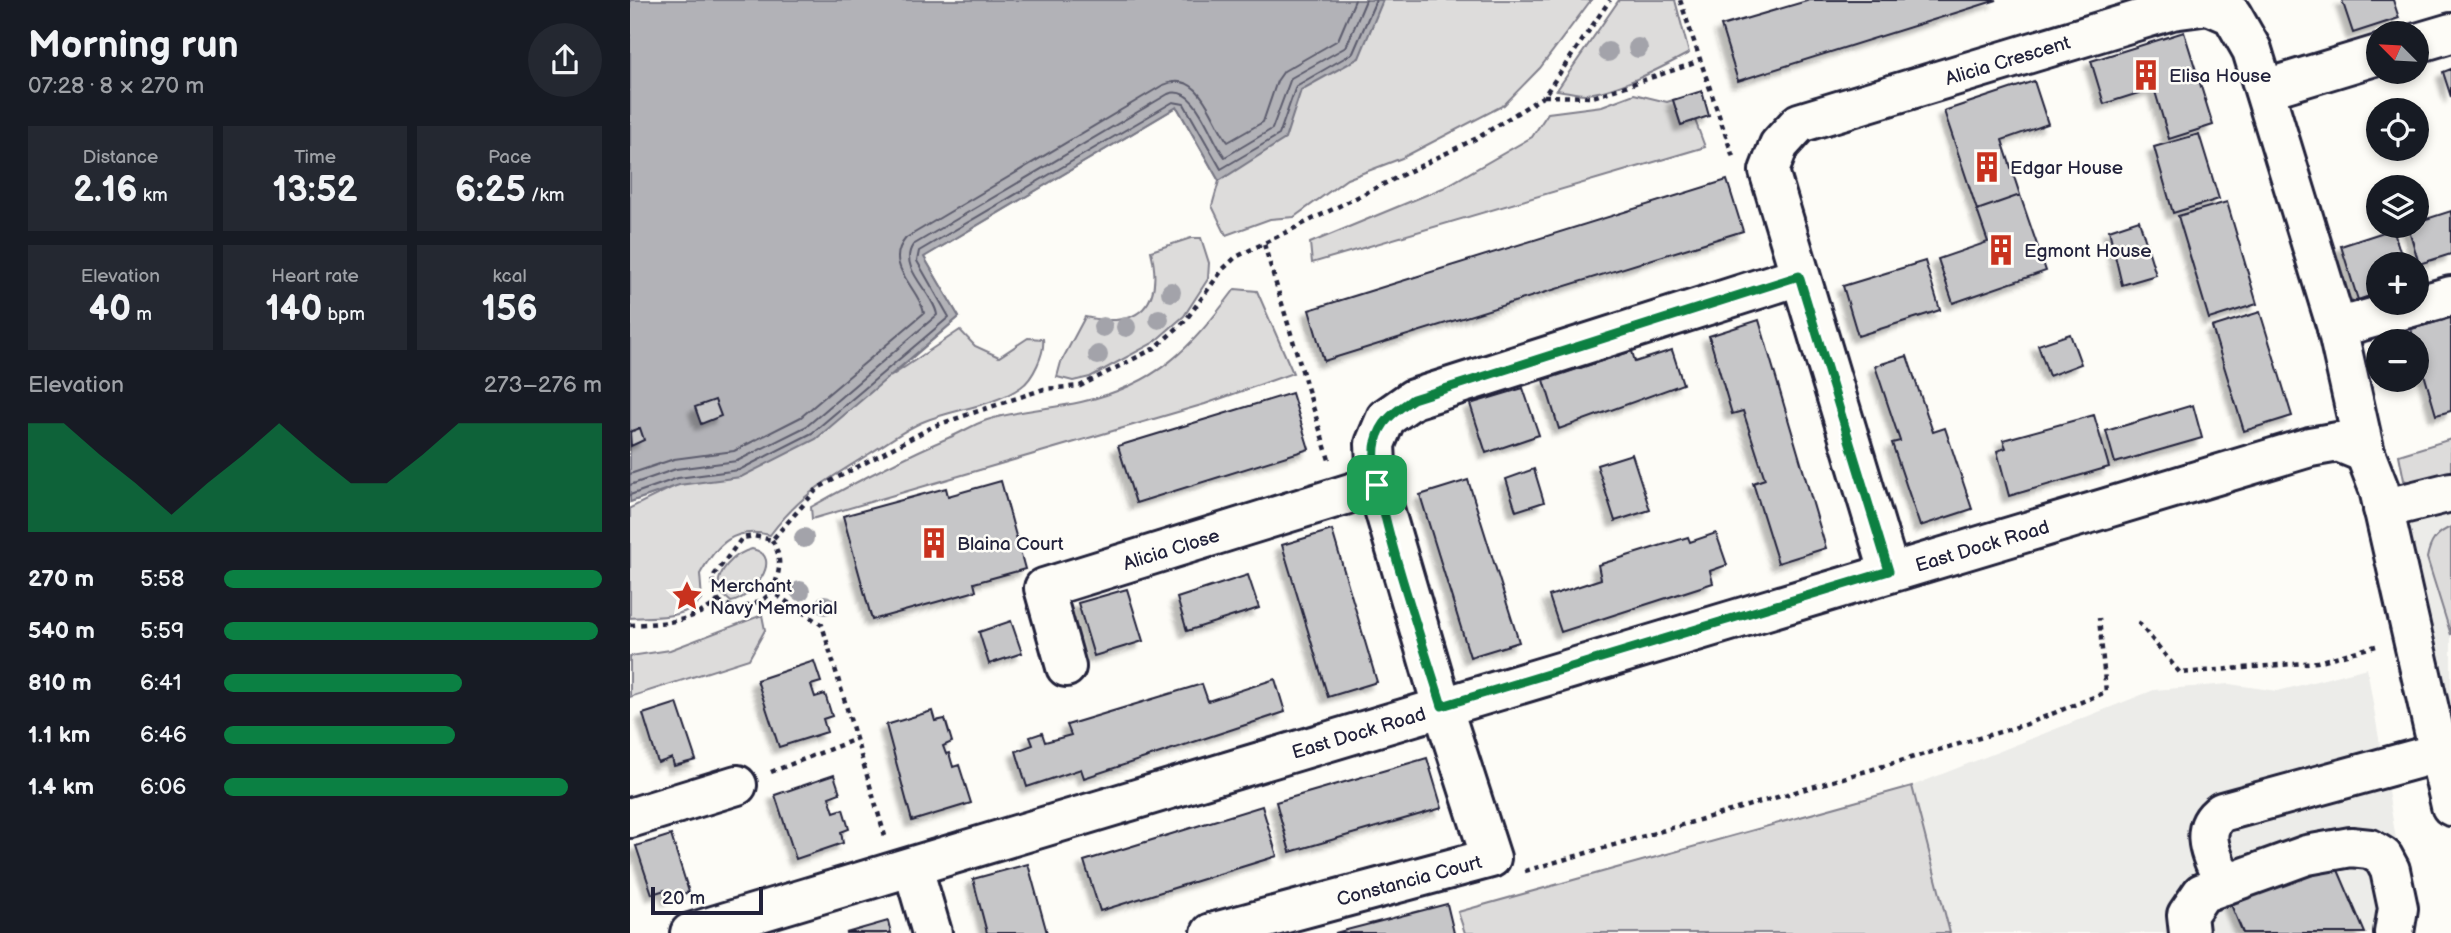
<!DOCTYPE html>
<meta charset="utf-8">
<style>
:root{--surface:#171b24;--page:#242831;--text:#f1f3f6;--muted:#9ea1a6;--accent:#0b8043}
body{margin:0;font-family:"Balsamiq Sans",sans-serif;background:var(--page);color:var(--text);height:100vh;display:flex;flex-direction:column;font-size:26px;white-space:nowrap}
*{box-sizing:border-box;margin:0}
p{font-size:23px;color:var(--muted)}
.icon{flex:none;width:38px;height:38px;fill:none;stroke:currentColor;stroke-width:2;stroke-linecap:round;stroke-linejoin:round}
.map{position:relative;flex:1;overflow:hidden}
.panel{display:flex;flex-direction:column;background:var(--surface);width:630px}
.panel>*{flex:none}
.needle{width:46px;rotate:294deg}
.tools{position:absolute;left:1736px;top:21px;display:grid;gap:14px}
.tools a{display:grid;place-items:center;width:63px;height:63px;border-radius:50%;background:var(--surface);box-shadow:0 4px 10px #0003;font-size:35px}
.scale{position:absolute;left:21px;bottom:18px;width:112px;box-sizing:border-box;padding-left:7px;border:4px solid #22223b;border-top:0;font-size:19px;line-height:24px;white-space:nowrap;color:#22223b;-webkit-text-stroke:5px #fdfcf7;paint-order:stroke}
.pin{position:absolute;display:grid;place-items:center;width:60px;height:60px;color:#fff;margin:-30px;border-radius:14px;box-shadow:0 4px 10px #0006}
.round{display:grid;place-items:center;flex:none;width:74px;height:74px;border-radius:37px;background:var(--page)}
.summary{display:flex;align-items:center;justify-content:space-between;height:119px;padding:0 28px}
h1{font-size:38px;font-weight:600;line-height:52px}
.figures{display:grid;grid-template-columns:repeat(3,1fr);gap:10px;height:119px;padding:7px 28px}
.figures div{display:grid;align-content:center;border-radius:0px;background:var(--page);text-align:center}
.figures b{font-size:35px;font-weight:600}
.figures small{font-size:19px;font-weight:400}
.figures p{font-size:19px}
.chart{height:196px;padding:14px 28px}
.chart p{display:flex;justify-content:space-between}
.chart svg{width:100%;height:126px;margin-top:7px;fill:var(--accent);opacity:.7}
ul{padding:0 28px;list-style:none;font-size:23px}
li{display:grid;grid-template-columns:112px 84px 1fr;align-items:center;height:52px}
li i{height:18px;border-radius:9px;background:var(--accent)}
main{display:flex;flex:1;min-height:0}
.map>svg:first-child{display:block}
.built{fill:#ecece9}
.green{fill:#dddcdb;stroke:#807f8b;stroke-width:2}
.water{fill:#b2b2b7;stroke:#787885;stroke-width:2}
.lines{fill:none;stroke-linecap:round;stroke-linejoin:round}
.shore{stroke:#5c5c6d;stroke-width:2}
.building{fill:#c6c6c8;stroke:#22223b;stroke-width:2;filter:url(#shadow)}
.minor-casing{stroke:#22223b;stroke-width:44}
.path{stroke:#22223b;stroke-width:4.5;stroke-dasharray:5 5;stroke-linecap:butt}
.minor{stroke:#fdfcf7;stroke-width:38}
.tree{fill:#a3a3aa}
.route-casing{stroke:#fff;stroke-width:14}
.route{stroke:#0b8043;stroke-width:9}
.labels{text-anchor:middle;stroke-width:5;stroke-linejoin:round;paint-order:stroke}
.street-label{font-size:19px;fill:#22223b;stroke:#fdfcf7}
.poi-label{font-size:19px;fill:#22223b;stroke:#fdfcf7;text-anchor:start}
</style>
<main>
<section class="panel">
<div class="summary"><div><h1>Morning run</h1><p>07:28 · 8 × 270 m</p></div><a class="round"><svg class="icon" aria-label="share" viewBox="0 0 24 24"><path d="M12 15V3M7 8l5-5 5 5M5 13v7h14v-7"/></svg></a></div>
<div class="figures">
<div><p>Distance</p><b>2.16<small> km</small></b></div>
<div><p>Time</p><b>13:52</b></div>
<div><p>Pace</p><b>6:25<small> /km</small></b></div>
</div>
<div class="figures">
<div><p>Elevation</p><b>40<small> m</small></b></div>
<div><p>Heart rate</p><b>140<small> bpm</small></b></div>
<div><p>kcal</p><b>156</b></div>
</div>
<div class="chart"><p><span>Elevation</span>273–276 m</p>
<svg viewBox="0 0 160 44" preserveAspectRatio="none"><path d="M0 44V6L10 6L20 17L30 27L40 38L50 27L60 17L70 6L80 17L90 27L100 27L110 17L120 6L130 6L140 6L150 6L160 6V44z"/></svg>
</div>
<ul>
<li><b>270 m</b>5:58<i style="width:100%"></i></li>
<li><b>540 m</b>5:59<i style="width:99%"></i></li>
<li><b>810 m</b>6:41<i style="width:63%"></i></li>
<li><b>1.1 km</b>6:46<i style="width:61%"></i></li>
<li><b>1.4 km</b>6:06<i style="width:91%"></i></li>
</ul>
</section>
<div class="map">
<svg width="1821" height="933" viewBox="0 0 1821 933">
<defs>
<filter id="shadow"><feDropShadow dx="-6" dy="6" stdDeviation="2" flood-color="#0004"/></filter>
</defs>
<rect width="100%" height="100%" fill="#fdfcf7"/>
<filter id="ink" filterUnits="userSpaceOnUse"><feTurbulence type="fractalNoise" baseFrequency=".0143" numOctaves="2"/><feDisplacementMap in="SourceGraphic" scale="14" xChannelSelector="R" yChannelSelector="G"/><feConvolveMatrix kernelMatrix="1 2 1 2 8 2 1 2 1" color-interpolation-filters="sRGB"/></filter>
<g filter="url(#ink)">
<!-- built -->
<path class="built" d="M1821,463v340l-72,-314z
M1737,668l45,265h-493l-39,-138 32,-9 242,-96 75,-6 49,7z"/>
<!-- green -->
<path class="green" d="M220,0h741l-51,68 -36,37 -102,53 -55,21 -53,38 -24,2 -44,16 -14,-29 7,-25 -42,-74 -253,150 35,60 -69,60 70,-47 15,16 24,11 29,-19 15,1c2,14 -10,40 -22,48 -27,19 -66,22 -96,34 -20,8 -38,22 -56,33 -42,26 -69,41 -99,81 -36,-9 -53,9 -70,39l2,25c-16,21 -48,17 -72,19v-110l43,-21 -43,15v-381z
M989,0h56l14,53c-28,15 -73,39 -104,41 -9,0 -19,-3 -28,-4z
M1004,94l33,8 6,-2 8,25 14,-5 10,27 -393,116 -2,-20 133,-55 89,-51 16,-24 54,-7z
M561,238h10l8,25 -1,16 -24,37 -31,27 -63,34 -17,4 -16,-4 4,-15 24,-45c54,12 79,-12 66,-66z
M605,289l22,2 36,82 -88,31 -393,115 -1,-12c45,-25 90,-49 137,-69 13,-5 26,-14 39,-18 31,-10 63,-11 94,-18 77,-18 108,-52 154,-113z
M1821,439v42l-30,7 -17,-8 -5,-25z
M1821,527v108l-24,-77c3,-16 9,-25 24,-31z
M122,549c34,7 -1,50 -21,53l-11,-10c-7,-19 15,-39 32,-43z
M132,615l3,15 -16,29 -119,38v-41l40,-6z
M1282,786l38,147h-485l-7,-21z"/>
<!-- water -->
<path class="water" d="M0,0h753l-24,58 -58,32 -16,49 -66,42 -42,-74 -253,150 35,60 -143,122 -75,38 -62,8 -49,17z"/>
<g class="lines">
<!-- shore -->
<path class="shore" d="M0,474l44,-15 60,-8 67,-34 123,-104c-5,-26 -42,-47 -18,-75l257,-153c38,-17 48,35 65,57l35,-20 14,-41 7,-10 54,-31 17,-40
M0,485l46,-16 61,-8 70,-35 130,-111c-3,-22 -40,-47 -24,-70l255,-151c28,-11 42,45 57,63l47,-28 19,-51 55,-31 20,-47
M0,495l48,-17 61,-8 73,-37 137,-116 -32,-56 2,-10 254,-149 11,2 37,65 58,-34 17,-49 57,-33 23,-53"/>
</g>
<!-- building -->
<path class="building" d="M1180,0h187l-259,81 -17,-55z
M1712,0h51l6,18 -46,15z
M1554,32l29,93 -44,14 -15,-51 -50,16 -13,-43z
M1821,69v28l-8,-25z
M1404,81l14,43 -46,16 18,55 -43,15 -33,-99z
M1072,91l7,25 -28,9 -8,-25z
M1569,134l20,65 -46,14 -19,-66z
M1097,180l16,51 -419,130 -15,-51z
M1390,195l26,76 -93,32 -15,-44 50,-17 -11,-32z
M1597,202l30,102 -48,15 -31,-103z
M1821,211v43l-32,10 -11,-38h9v-4z
M1509,220l17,55 -34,10 -13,-55z
M1763,229l11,35h-26v29l-20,7 -17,-54z
M1295,261l15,49 -82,26 -15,-50z
M1821,298v113l-15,4 -25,-86 33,-9 -5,-19z
M1630,312l32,104 -48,15 -32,-104z
M1129,320l67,228 -48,15 -25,-80 12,-4 -22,-68 -11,3 -23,-78z
M1440,334l11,30 -32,12 -11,-31z
M1042,350l11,34 -124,45 -15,-49 88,-29 3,11z
M1277,356l26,76 12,-4 27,81 -52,17 -28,-83 8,-2 -25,-75z
M893,388l16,47 -53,18 -16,-49z
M662,393l17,56 -173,54 -18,-57z
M85,400l6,16 -20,8 -6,-17z
M1563,405l9,33 -87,25 -9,-32z
M1464,415l15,52 -100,29 -12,-45 9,-3 -3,-8z
M10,428l4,12 -13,6 -1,-14z
M1002,454l18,56 -35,11 -18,-56z
M904,469l10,33 -28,9 -10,-32z
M838,480l51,162 -49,15 -50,-162z
M371,481l24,88 -51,14 2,8 -104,29 -29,-104 103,-28 2,8z
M702,530l45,152 -49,15 -46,-152z
M1086,533l11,32 -17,6 3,12 -152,49 -12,-36 52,-17 -3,-14 90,-28 2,5z
M618,575l11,33 -72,23 -10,-33z
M497,589l16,52 -49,15 -16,-53z
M381,621l11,32 -33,11 -10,-32z
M184,661l7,21 -10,3 4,12 10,-3 7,22 -9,3 4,13 -48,15 -22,-67z
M645,679l10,33 -201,66 -3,-9 -54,18 -11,-36 17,-6 -3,-8 12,-4 3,9 26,-7 -4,-10 135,-41 6,17z
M47,703l19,57 -22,6 -2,-8 -14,5 -15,-49z
M302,711l3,10 10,-2 7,23 -9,4 3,8 3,-1 4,14 6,-2 12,38 -59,18 -26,-96z
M797,758l15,50 -152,44 -14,-50z
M204,775l6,18 -11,4 5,15 9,-3 6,20 -8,3 2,11 -47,16 -21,-64z
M632,806l15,50 -177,55 -16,-50z
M41,835l18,57 -21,7 -3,-9 -13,4 -16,-48z
M1702,856l33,77h-122l-14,-33z
M398,864l19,69h-60l-14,-54z
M817,904l7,29h-119z
M258,921l3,12h-45z"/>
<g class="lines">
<defs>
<g id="minor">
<path d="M1787,43l34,-10"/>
<path d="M1636,89l112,-34"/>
<path d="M1707,328l114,-32"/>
<path d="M1753,509l68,-17"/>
<path id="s1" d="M1259,571l-120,-400 10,-26 20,-22 373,-113 37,-5 23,10 20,35 85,278 28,125 14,36 72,317"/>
<path id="s2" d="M436,667l-22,-79 333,-103"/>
<path d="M0,818l107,-33"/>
<path d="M283,868l19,65"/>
<path d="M1594,885c-9,-25 -29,-54 -2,-73l216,-59"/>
<path id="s3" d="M60,933l1620,-486 28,-5 27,11"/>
<path id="s4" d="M581,933l280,-75 -49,-152 -65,-221 -2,-41 11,-26 27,-19 386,-123"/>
<path d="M1559,933l-2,-18 15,-22 105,-38 44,-8 19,2 13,8 7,13 8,38 -4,25"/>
</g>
</defs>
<!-- minor casing -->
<use href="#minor" class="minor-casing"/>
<!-- path -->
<path class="path" d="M1050,0l53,157
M914,96l49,1 105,-35
M634,244l65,216
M142,540c11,19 8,32 0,52l50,33 63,211
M88,601l21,9 25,-11 8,-7
M1508,622l42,51 137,-11 59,-16
M0,625c33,-2 62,-2 88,-24l-6,-23 30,-40 12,-2 18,4 46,-52 116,-62 110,-37 36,-3 75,-38 30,-27 38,-52 13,-12 243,-120 65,-41 66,-96
M141,772l85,-33
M895,871l502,-147 79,-32 -7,-74"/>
<!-- minor -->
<use href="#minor" class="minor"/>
</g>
<!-- trees -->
<g class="tree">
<circle cx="1008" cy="48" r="10"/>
<circle cx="978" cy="52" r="10"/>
<circle cx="541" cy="292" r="10"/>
<circle cx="529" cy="319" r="10"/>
<circle cx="473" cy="327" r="10"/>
<circle cx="496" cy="327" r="10"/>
<circle cx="468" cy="355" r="10"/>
<circle cx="174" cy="538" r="10"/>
<circle cx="170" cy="591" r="10"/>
<circle cx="195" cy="605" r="10"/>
</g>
</g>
<g class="lines" filter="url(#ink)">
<defs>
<path id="route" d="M1169,276l90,295 -447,135c-14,-48 -77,-226 -66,-264 5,-22 20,-31 37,-43z"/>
</defs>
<!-- route casing -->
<use href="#route" class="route-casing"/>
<!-- route -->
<use href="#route" class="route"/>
</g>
<!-- icons -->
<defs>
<symbol id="building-bare" viewBox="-9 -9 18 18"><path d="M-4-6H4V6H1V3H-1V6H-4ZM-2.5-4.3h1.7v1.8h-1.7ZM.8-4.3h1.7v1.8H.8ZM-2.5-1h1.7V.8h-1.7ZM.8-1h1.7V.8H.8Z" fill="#c8321e" stroke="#fdfcf7" stroke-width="2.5" paint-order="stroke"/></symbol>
<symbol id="sight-bare" viewBox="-9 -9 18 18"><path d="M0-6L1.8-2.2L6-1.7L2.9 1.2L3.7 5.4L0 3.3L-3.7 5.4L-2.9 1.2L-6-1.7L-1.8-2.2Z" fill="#c8321e" stroke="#fdfcf7" stroke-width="2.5" paint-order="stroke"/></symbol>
</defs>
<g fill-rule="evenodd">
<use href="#building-bare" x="1494" y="53" width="44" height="44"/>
<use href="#building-bare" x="1335" y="145" width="44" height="44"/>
<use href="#building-bare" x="1349" y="228" width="44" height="44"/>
<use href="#building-bare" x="282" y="521" width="44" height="44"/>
<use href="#sight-bare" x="35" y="574" width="44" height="44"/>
</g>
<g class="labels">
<!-- street labels -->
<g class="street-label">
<text dy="7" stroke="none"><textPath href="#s1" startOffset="693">Alicia Crescent</textPath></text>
<text dy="7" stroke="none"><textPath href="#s3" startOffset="1349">East Dock Road</textPath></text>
<text dy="7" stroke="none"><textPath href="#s2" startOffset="215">Alicia Close</textPath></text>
<text dy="7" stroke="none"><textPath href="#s3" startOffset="698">East Dock Road</textPath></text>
<text dy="7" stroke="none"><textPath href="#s4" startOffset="205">Constancia Court</textPath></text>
</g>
<!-- poi labels -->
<g class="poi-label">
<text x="1539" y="82">Elisa House</text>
<text x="1380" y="174">Edgar House</text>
<text x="1394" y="257">Egmont House</text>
<text x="327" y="550">Blaina Court</text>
<text x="80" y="592">Merchant<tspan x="80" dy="22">Navy Memorial</tspan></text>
</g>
</g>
</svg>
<div class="tools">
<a><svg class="needle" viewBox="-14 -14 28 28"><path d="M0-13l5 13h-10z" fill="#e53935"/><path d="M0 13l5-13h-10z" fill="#9ea1a6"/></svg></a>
<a><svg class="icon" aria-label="locate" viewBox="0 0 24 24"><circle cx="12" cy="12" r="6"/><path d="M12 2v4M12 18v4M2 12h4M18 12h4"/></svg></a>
<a><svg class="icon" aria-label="layers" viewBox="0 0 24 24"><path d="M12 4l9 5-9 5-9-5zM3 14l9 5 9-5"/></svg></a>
<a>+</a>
<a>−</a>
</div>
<div class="scale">20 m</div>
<div class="pin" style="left:747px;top:485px;background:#1e9e55"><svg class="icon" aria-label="arrive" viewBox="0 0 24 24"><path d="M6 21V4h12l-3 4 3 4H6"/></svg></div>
</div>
</main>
